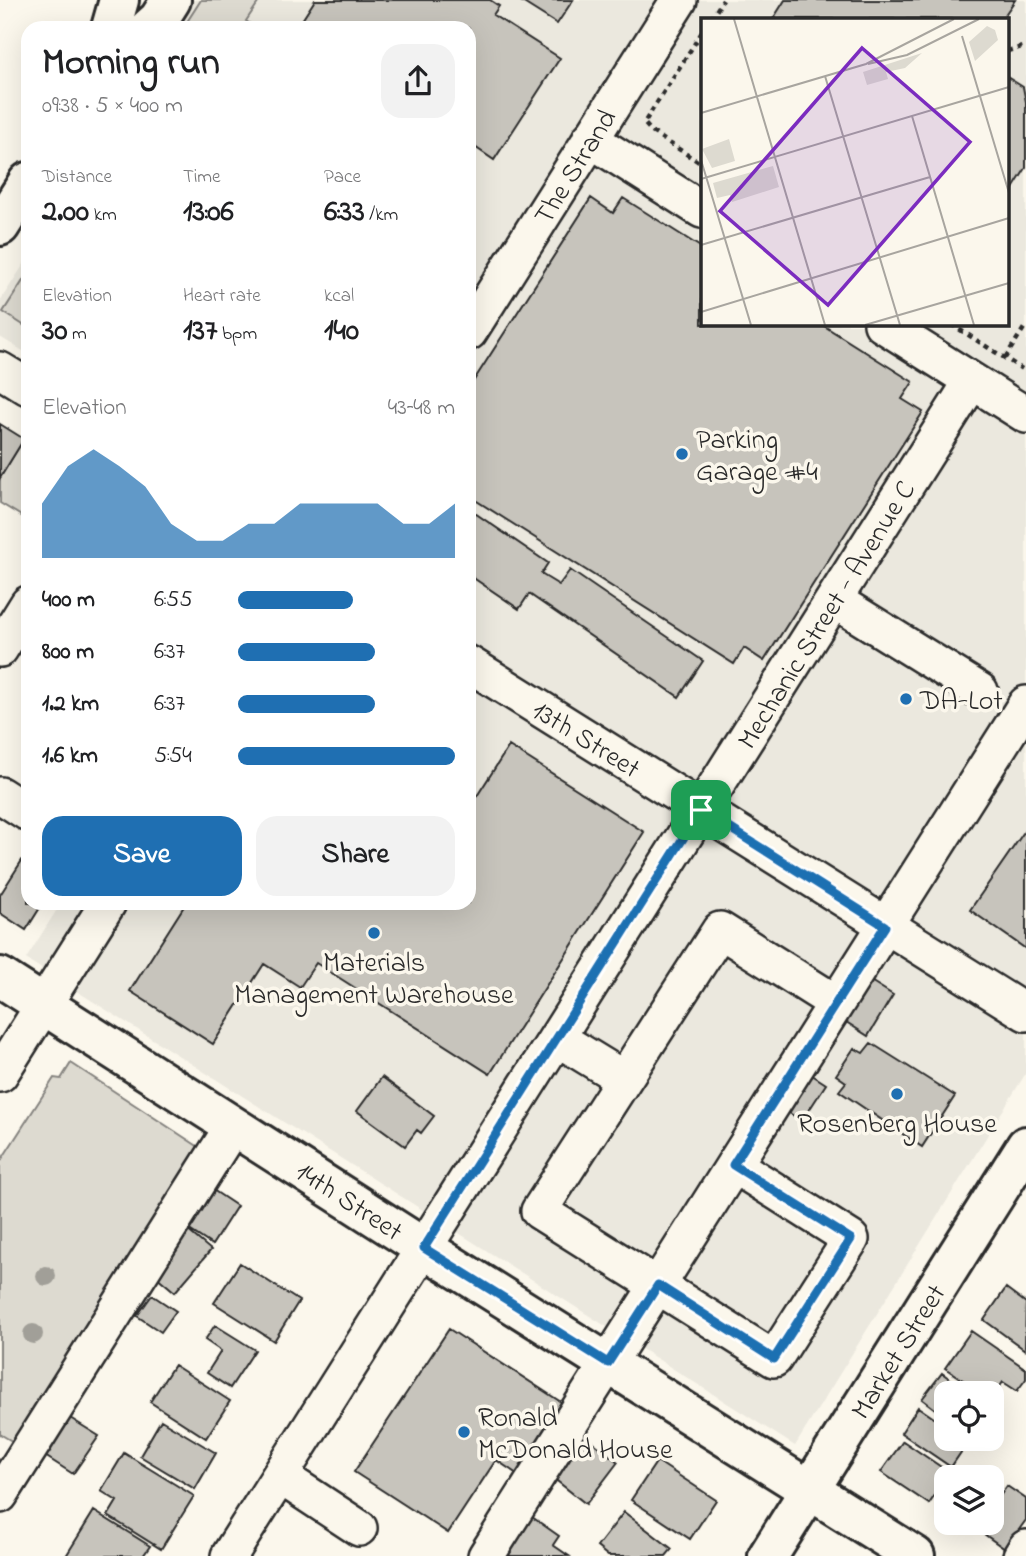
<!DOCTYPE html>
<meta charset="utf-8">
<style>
:root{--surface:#fff;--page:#f2f2f2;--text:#202124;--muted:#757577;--accent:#1f6fb2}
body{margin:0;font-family:"Indie Flower",sans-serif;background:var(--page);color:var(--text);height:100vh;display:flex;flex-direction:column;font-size:26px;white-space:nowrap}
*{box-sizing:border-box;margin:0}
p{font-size:23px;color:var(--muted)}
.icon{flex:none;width:38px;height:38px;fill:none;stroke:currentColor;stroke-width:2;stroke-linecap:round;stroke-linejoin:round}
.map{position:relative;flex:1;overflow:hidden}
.sheet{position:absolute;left:21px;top:21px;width:455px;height:889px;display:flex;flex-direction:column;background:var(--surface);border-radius:21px;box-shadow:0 7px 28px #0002}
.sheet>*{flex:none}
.buttons{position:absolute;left:934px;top:1381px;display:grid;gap:14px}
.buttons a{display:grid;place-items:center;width:70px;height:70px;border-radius:14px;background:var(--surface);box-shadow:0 7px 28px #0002;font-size:35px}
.pin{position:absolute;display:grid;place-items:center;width:60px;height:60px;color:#fff;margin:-30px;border-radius:14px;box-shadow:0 4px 10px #0006}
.round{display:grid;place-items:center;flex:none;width:74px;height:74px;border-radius:21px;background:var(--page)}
.overview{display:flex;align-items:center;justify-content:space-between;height:119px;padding:0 21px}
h1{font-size:38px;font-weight:700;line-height:52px}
.metrics{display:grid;grid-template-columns:repeat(3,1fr);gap:10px;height:119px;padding:7px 21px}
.metrics div{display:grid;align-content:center}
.metrics b{font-size:30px;font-weight:700}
.metrics small{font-size:19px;font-weight:400}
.metrics p{font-size:19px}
.chart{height:196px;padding:14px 21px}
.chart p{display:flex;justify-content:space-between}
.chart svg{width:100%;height:126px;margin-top:7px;fill:var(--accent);opacity:.7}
.primary-button{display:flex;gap:14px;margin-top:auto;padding:14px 21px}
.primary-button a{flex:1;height:80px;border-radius:21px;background:var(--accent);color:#fff;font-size:28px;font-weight:700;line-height:80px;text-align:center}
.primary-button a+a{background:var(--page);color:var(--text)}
ul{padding:0 21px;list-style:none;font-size:23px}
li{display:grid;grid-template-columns:112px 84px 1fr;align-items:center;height:52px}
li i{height:18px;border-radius:9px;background:var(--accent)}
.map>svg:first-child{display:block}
.built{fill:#ebe8de;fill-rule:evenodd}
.green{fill:#dddad0;stroke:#84827e;stroke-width:2}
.building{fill:#c7c4bc;stroke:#2b2b2b;stroke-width:2}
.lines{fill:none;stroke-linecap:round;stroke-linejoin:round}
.minor-casing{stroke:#2b2b2b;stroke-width:40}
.major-casing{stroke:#2b2b2b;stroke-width:44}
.path{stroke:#2b2b2b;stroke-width:4.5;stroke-dasharray:5 5;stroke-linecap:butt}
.minor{stroke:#fbf7ec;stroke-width:35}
.major{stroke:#fbf7ec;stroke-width:38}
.tree{fill:#a19f98}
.route-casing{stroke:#fff;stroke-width:14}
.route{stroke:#1f6fb2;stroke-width:9}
.poi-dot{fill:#1f6fb2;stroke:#fbf7ec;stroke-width:2.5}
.labels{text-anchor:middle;stroke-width:7;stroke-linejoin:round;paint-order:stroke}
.street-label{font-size:28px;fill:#2b2b2b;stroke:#fbf7ec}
.poi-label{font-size:28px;fill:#2b2b2b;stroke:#fbf7ec;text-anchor:start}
.inset-road{fill:none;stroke:#a8a59f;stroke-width:2}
.view{fill:#7b2cbf;fill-opacity:0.15;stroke:#7b2cbf;stroke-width:3.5}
.inset-edge{fill:none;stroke:#2b2b2b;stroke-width:3.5}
</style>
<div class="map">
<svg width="1026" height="1556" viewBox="0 0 1026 1556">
<rect width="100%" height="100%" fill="#fbf7ec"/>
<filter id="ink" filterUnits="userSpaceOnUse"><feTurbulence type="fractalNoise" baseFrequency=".0143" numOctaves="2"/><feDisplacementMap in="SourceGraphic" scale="14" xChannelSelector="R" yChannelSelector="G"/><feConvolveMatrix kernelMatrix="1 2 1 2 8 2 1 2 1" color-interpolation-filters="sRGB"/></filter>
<g filter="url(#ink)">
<!-- built -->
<path class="built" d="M191,0h835v1073l-231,373 -769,-487 35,-56h408v-875h-296zM702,19h305v305h-305z
M28,258v96l-28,-17v-36z"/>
<!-- green -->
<path class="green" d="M201,0h59l-14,21 10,7h-73z
M28,273v55l-25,-16z
M28,432v88l-28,-17v-25z
M71,1063l134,88 -183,296 -22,-13v-272l54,-84 7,1z"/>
<!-- building -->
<path class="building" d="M315,0h175l9,6 -6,9 67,43 -66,102 -25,-17v-115h-172z
M519,0h54l-16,24z
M785,0h230l-13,19h-229z
M1007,77l16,10 3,15v66l-19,30z
M591,198l22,15 10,-15 79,50v76h119l92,58 -11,17 21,13 -159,249 -20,-13 -10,16 -265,-168v-108z
M0,424l24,15 -24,39z
M469,509l79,54 -7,11 18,11 11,-15 133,91 -24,36 -150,-103 -10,15 -50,-34z
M509,746l135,86 -154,242 -174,-111 -16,24 -36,-23 -51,80 -83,-53 56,-88h283v-113l8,6z
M1026,829v120l-56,-39z
M28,851v52h15l-17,27 -26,-17v-18z
M866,978l27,17 -25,41 -28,-18z
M871,1043l84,53 -33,51 -83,-56 7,-9 -10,-7 18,-27 9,5z
M806,1071l20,13 -24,37 -19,-12z
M382,1077l52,39 -13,17 -4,-3 -12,16 -48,-35z
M210,1188l27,18 -25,39 -27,-18z
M186,1229l25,21 -36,42 -25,-21z
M240,1263l59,38 -25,40 -60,-38z
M1006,1288l20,15 -1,47 -41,-30z
M152,1295l24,16 -15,21 -24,-16z
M215,1325l40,25 -25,38 -23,-15 14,-22 -16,-11z
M449,1329l115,75 -44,72 -24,-16 -48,73 -94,-61z
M971,1331l55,38v10l-9,12 -14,-9 -11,16v-5h-10l-37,-25z
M174,1365l56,36 -24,37 -56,-36z
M942,1373l27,20h-22v25l-25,-19z
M918,1407l29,20v11h16l5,4 -17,25 -50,-34z
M70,1418l29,18 -26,38 -28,-18z
M161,1420l55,33 -21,36 -55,-33z
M585,1436l33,26 -32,42 -34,-27z
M903,1441l47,32 -21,31 -48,-32z
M124,1453l70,43 -33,53 -53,-33 9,-15 -16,-10z
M657,1461l59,39 -26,39 -59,-39z
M1007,1486l19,13v21l-21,29 -28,-20 5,-7h10v-15z
M94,1511l56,35 -7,10h-77z
M624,1512l48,37 -6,7h-58l-11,-9z
M532,1517l27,19 -6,9 16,11h-65z"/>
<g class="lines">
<defs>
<path id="minor" d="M590,139l112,71
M882,324l144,91
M469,332l210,-332
M0,370l28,17
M834,600l146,91
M0,649l28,-45
M469,664l557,349
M0,795l28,18
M557,1038l67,41
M0,1074l108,-171
M734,1165l117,74 -77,120 -235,-148 181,-281 116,73
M280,1476l79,52
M0,1495l233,-369
M229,1556l743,-1175
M486,1556l540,-852
M1021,1556l5,-8"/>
<path id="major" d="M111,28l8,-28
M149,28l10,-9 12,-19
M0,226l28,-44
M0,977l424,271 491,308
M768,1556l258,-410"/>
</defs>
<!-- minor casing -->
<use href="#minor" class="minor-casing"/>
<!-- major casing -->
<use href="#major" class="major-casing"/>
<!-- path -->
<path class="path" d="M711,19l12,-19
M702,32l-58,91 8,9 50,32
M1007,51l19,-5
M951,324l71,45
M1005,358l21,-33"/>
<!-- minor -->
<use href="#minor" class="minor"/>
<!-- major -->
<use href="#major" class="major"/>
</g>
<!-- trees -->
<g class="tree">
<circle cx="46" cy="1276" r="10"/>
<circle cx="33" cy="1334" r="10"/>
</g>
</g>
<g class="lines" filter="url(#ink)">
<defs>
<path id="route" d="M701,810l184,116 -152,239 118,74 -77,120 -116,-74 -50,78 -184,-115z"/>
</defs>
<!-- route casing -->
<use href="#route" class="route-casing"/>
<!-- route -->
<use href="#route" class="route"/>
</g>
<!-- markers -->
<g class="poi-dot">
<circle cx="682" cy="454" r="7"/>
<circle cx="906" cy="699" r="7"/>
<circle cx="374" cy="933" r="7"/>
<circle cx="897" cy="1094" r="7"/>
<circle cx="464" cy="1432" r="7"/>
</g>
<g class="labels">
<!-- street labels -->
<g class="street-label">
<text transform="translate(574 166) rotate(-58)" y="10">The Strand</text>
<text transform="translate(825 614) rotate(-58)" y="10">Mechanic Street - Avenue C</text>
<text transform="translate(587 738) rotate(32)" y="10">13th Street</text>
<text transform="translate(350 1200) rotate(33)" y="10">14th Street</text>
<text transform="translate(897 1351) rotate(-58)" y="10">Market Street</text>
</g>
<!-- poi labels -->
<g class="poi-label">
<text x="696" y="448">Parking<tspan x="696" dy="32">Garage #4</tspan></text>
<text x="920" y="709">DA-Lot</text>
<text x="374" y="971" text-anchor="middle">Materials<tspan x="374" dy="32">Management Warehouse</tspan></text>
<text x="897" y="1132" text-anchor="middle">Rosenberg House</text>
<text x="478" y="1426">Ronald<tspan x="478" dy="32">McDonald House</tspan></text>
</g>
</g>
<!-- overview -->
<g transform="translate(701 18)">
<rect width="308" height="308" fill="#fbf7ec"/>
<path d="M286,8l8,4 3,10 -23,21 -6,-19zM221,35l-17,15 -19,4 2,7 -21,6 -4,-13zM28,121l6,22 -23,7 -10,-19zM72,148l6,21 -47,15 -2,-7 -13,3 -4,-15z" fill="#dddad0"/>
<path class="inset-road" d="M33,1l23,78M261,18l47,157M167,46l39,-9 72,-36M124,58l75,249M56,79l68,228M0,95l165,-49 88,-45M211,98l62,209M0,142l50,165M0,161l308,-92M0,227l229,-68M0,294l308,-94M164,307l144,-42"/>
<path class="view" d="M161,30l108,94 -142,163 -108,-94z"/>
<rect width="308" height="308" class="inset-edge"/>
</g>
</svg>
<div class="buttons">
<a><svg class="icon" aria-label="locate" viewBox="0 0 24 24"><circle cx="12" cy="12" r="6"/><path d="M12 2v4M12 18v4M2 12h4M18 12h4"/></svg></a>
<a><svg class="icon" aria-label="layers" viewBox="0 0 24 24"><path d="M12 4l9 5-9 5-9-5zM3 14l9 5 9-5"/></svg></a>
</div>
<div class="pin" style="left:701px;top:810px;background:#1e9e55"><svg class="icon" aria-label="arrive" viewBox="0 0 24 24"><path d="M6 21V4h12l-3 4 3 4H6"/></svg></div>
<section class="sheet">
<div class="overview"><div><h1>Morning run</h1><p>09:38 · 5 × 400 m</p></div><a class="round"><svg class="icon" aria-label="share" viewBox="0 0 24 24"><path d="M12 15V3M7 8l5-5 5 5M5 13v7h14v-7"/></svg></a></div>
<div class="metrics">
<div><p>Distance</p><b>2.00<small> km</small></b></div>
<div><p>Time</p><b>13:06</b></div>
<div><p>Pace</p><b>6:33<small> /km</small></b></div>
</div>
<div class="metrics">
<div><p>Elevation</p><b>30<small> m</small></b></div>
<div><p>Heart rate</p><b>137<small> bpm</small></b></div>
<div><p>kcal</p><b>140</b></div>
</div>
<div class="chart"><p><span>Elevation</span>43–48 m</p>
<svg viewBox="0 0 160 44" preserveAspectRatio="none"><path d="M0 44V25L10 12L20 6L30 12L40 19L50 32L60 38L70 38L80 32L90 32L100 25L110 25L120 25L130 25L140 32L150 32L160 25V44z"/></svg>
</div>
<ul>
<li><b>400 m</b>6:55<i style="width:53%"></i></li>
<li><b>800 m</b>6:37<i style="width:63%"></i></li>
<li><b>1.2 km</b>6:37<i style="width:63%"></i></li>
<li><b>1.6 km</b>5:54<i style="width:100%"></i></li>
</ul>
<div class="primary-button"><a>Save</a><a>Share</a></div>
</section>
</div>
